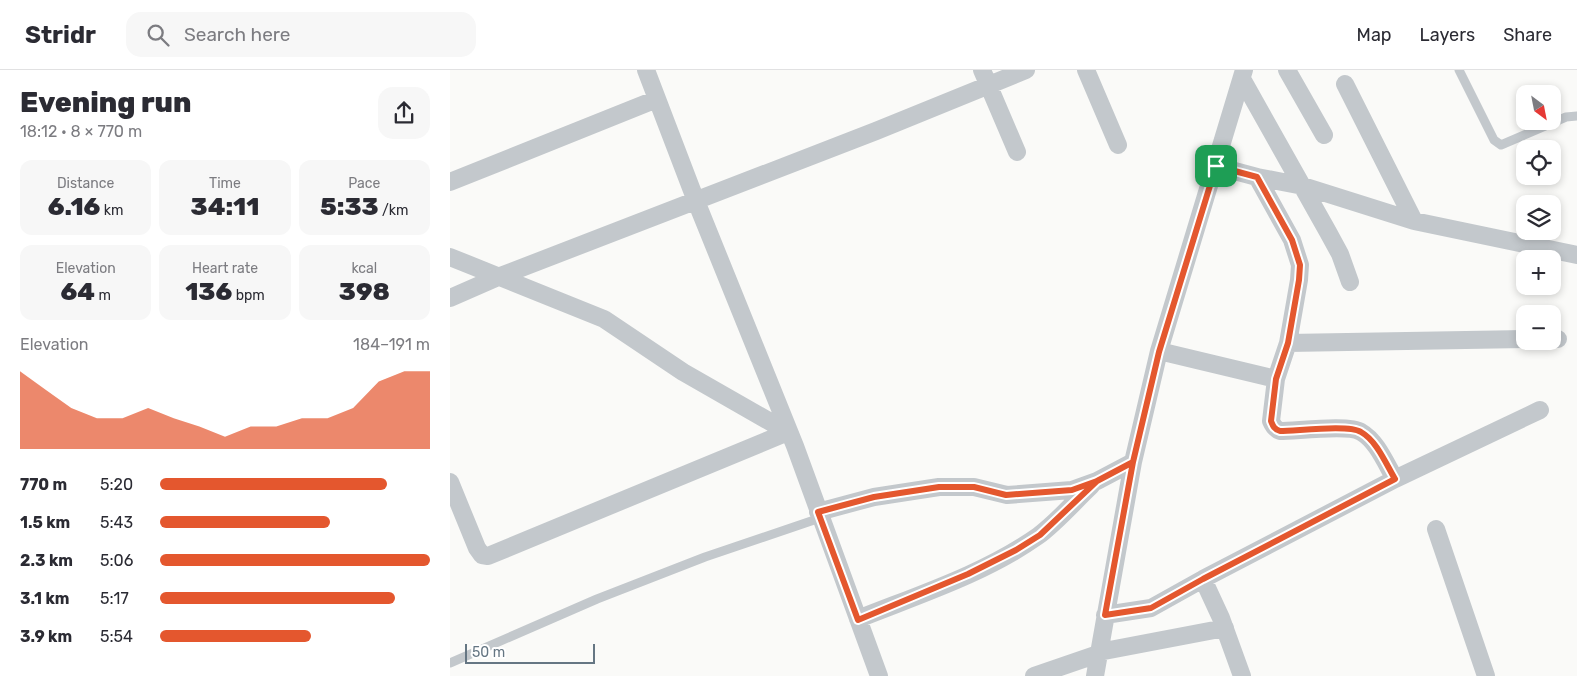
<!DOCTYPE html>
<meta charset="utf-8">
<style>
:root{--surface:#fff;--page:#f7f7f7;--text:#2b2b33;--muted:#7c7c81;--line:#e1e1e2;--accent:#e4572e}
body{margin:0;font-family:Rubik,sans-serif;background:var(--page);color:var(--text);height:100vh;display:flex;flex-direction:column;font-size:19px;white-space:nowrap}
*{box-sizing:border-box;margin:0}
p{font-size:16px;color:var(--muted)}
.icon{flex:none;width:28px;height:28px;fill:none;stroke:currentColor;stroke-width:2;stroke-linecap:round;stroke-linejoin:round}
.map{position:relative;flex:1;overflow:hidden}
.sheet{display:flex;flex-direction:column;background:var(--surface);width:450px}
.sheet>*{flex:none}
.needle{width:32px;rotate:148deg}
.tools{position:absolute;left:1066px;top:15px;display:grid;gap:10px}
.tools a{display:grid;place-items:center;width:45px;height:45px;border-radius:10px;background:var(--surface);box-shadow:0 2px 8px #0003;font-size:25px}
.scale{position:absolute;left:15px;bottom:12px;width:130px;box-sizing:border-box;padding-left:5px;border:2px solid #657683;border-top:0;font-size:14px;line-height:18px;white-space:nowrap;color:#657683;-webkit-text-stroke:4px #fff;paint-order:stroke}
.pin{position:absolute;display:grid;place-items:center;width:42px;height:42px;color:#fff;margin:-21px;border-radius:10px;box-shadow:0 2px 8px #0006}
.round{display:grid;place-items:center;flex:none;width:52px;height:52px;border-radius:15px;background:var(--page)}
.headline{display:flex;align-items:center;justify-content:space-between;height:85px;padding:0 20px}
h1{font-size:28px;font-weight:800;line-height:38px}
.stats{display:grid;grid-template-columns:repeat(3,1fr);gap:8px;height:85px;padding:5px 20px}
.stats div{display:grid;align-content:center;border-radius:12px;background:var(--page);text-align:center}
.stats b{font-size:25px;font-weight:800}
.stats small{font-size:14px;font-weight:400}
.stats p{font-size:14px}
.chart{height:140px;padding:10px 20px}
.chart p{display:flex;justify-content:space-between}
.chart svg{width:100%;height:90px;margin-top:5px;fill:var(--accent);opacity:.7}
ul{padding:0 20px;list-style:none;font-size:16px}
li{display:grid;grid-template-columns:80px 60px 1fr;align-items:center;height:38px}
li i{height:12px;border-radius:6px;background:var(--accent)}
header{display:flex;align-items:center;gap:30px;box-sizing:border-box;height:70px;padding:0 25px;background:var(--surface);border-bottom:1px solid var(--line)}
header strong{font-size:24px}
nav{display:flex;gap:28px;margin-inline-start:auto;font-size:18px}
.search{width:350px;height:45px;background:var(--page);display:flex;align-items:center;gap:12px;box-sizing:border-box;padding:0 18px;border-radius:15px;color:var(--muted);font-size:19px}
main{display:flex;flex:1;min-height:0}
.map>svg:first-child{display:block}
.lines{fill:none;stroke-linecap:round;stroke-linejoin:round}
.service{stroke:#c3c8cc;stroke-width:9}
.minor{stroke:#c3c8cc;stroke-width:18}
.route-casing{stroke:#fff;stroke-width:10}
.route{stroke:#e4572e;stroke-width:6}
</style>
<header>
<strong>Stridr</strong>
<div class="search"><svg class="icon" aria-label="search" viewBox="0 0 24 24"><circle cx="10" cy="10" r="6"/><path d="M15 15l6 6"/></svg>Search here</div>
<nav><a>Map</a><a>Layers</a><a>Share</a></nav>
</header>
<main>
<section class="sheet">
<div class="headline"><div><h1>Evening run</h1><p>18:12 · 8 × 770 m</p></div><a class="round"><svg class="icon" aria-label="share" viewBox="0 0 24 24"><path d="M12 15V3M7 8l5-5 5 5M5 13v7h14v-7"/></svg></a></div>
<div class="stats">
<div><p>Distance</p><b>6.16<small> km</small></b></div>
<div><p>Time</p><b>34:11</b></div>
<div><p>Pace</p><b>5:33<small> /km</small></b></div>
</div>
<div class="stats">
<div><p>Elevation</p><b>64<small> m</small></b></div>
<div><p>Heart rate</p><b>136<small> bpm</small></b></div>
<div><p>kcal</p><b>398</b></div>
</div>
<div class="chart"><p><span>Elevation</span>184–191 m</p>
<svg viewBox="0 0 160 44" preserveAspectRatio="none"><path d="M0 44V6L10 15L20 24L30 29L40 29L50 24L60 29L70 33L80 38L90 33L100 33L110 29L120 29L130 24L140 11L150 6L160 6V44z"/></svg>
</div>
<ul>
<li><b>770 m</b>5:20<i style="width:84%"></i></li>
<li><b>1.5 km</b>5:43<i style="width:63%"></i></li>
<li><b>2.3 km</b>5:06<i style="width:100%"></i></li>
<li><b>3.1 km</b>5:17<i style="width:87%"></i></li>
<li><b>3.9 km</b>5:54<i style="width:56%"></i></li>
</ul>
</section>
<div class="map">
<svg width="1127" height="606" viewBox="0 0 1127 606">
<rect width="100%" height="100%" fill="#fafaf8"/>
<g class="lines">
<!-- service -->
<path class="service" d="M1009,0l35,70 7,5 65,-28 11,-1
M0,593l147,-64 108,-42 115,-39"/>
<!-- minor -->
<path class="minor" d="M196,0l50,131 99,245 84,230
M532,0l35,82
M636,0l32,75
M837,0l37,65
M792,9l86,153 12,22 10,28
M895,14l69,137
M766,96l41,11 46,9 111,35 163,34
M807,107l35,63 8,25 -1,15 -11,63 -12,36 -5,42c2,5 4,8 9,10 17,0 69,-7 81,1 16,9 25,32 34,47
M0,112l207,-83
M0,187l154,62 79,53 105,60
M0,228l48,-21 378,-146 150,-61
M1102,269h6
M838,273l237,-4
M709,281l117,28
M0,412l27,66 5,7 6,1 300,-124
M368,442l56,-15 65,-10h35l33,8 65,-5 25,-9 36,-19
M986,459l50,147
M753,509l18,39 21,58
M655,545l46,-7 52,-29 192,-100 145,-69
M408,549c60,-24 126,-45 180,-83 19,-14 36,-34 53,-50
M649,582l126,-24
M584,606l64,-22
M645,606l38,-214 26,-111 85,-281"/>
</g>
<g class="lines">
<defs>
<path id="route" d="M766,96l-57,186 -26,110 -36,19 -25,9 -66,5 -32,-8h-35l-65,10 -56,15 40,108 110,-46 48,-24 24,-15 57,-54 36,-19 -28,153 46,-7 52,-29 192,-100c-9,-15 -18,-38 -34,-47 -12,-8 -64,-1 -81,-1 -6,-2 -7,-5 -9,-10l5,-42 12,-36 11,-63 1,-15 -8,-25 -35,-63 -41,-11"/>
</defs>
<!-- route casing -->
<use href="#route" class="route-casing"/>
<!-- route -->
<use href="#route" class="route"/>
</g>
</svg>
<div class="tools">
<a><svg class="needle" viewBox="-14 -14 28 28"><path d="M0-13l5 13h-10z" fill="#e53935"/><path d="M0 13l5-13h-10z" fill="#7c7c81"/></svg></a>
<a><svg class="icon" aria-label="locate" viewBox="0 0 24 24"><circle cx="12" cy="12" r="6"/><path d="M12 2v4M12 18v4M2 12h4M18 12h4"/></svg></a>
<a><svg class="icon" aria-label="layers" viewBox="0 0 24 24"><path d="M12 4l9 5-9 5-9-5zM3 14l9 5 9-5"/></svg></a>
<a>+</a>
<a>−</a>
</div>
<div class="scale">50 m</div>
<div class="pin" style="left:766px;top:96px;background:#1e9e55"><svg class="icon" aria-label="arrive" viewBox="0 0 24 24"><path d="M6 21V4h12l-3 4 3 4H6"/></svg></div>
</div>
</main>
